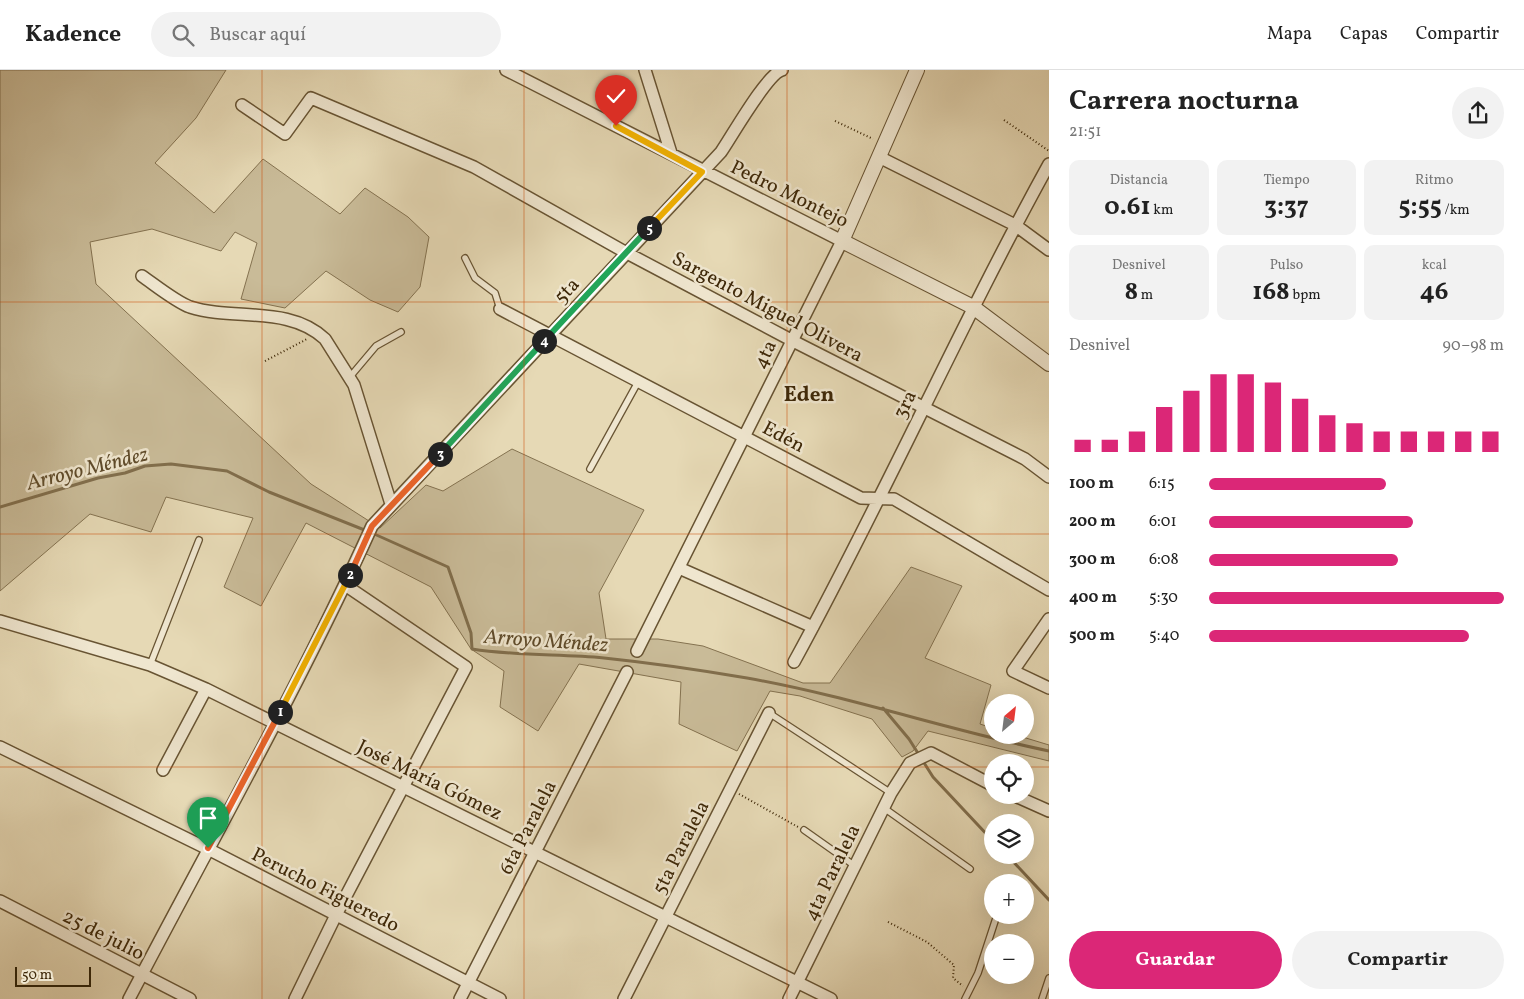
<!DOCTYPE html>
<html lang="es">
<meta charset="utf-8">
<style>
:root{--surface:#fff;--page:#f2f2f2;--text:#222;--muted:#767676;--line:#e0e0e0;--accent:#db2777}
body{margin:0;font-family:Vollkorn,serif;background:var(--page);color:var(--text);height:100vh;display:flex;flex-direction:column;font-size:19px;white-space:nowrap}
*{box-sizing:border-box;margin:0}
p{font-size:16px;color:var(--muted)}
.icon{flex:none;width:28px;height:28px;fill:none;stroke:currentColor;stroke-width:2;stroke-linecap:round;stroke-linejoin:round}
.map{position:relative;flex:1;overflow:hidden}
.sheet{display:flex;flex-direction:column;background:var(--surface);width:475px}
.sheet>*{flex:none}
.needle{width:32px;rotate:28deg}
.controls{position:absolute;left:984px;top:624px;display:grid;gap:10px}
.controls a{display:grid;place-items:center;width:50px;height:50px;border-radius:50%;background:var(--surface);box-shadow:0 5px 20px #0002;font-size:25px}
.scale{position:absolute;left:15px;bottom:12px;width:76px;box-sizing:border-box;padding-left:5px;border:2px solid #3e2808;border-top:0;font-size:14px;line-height:18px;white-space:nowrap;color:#3e2808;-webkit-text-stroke:4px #efe6cf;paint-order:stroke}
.pin{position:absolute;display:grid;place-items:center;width:42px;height:42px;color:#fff;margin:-51px -21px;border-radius:50% 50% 50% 0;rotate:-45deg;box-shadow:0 0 5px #0007}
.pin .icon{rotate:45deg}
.km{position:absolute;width:25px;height:25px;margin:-12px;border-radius:50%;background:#222;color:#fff;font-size:14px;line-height:25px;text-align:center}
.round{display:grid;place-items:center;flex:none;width:52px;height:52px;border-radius:26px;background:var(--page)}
.overview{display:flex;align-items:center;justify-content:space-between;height:85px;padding:0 20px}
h1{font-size:28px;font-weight:700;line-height:38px}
.stats{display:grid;grid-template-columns:repeat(3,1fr);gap:8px;height:85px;padding:5px 20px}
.stats div{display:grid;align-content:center;border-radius:10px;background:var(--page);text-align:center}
.stats b{font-size:25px;font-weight:700}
.stats small{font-size:14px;font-weight:400}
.stats p{font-size:14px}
.chart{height:140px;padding:10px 20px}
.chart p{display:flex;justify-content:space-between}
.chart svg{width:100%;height:90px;margin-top:5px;stroke:var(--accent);stroke-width:6}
.button{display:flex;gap:10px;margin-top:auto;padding:10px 20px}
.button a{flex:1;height:58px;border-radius:30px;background:var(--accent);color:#fff;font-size:20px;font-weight:700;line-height:58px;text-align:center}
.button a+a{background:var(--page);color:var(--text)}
ul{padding:0 20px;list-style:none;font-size:16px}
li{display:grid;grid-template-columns:80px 60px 1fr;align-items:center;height:38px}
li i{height:12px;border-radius:6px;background:var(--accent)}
header{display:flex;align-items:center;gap:30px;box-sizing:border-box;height:70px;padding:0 25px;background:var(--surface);border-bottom:1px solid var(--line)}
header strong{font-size:24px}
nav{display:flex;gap:28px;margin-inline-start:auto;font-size:18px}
.search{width:350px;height:45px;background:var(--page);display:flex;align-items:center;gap:12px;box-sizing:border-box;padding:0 18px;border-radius:28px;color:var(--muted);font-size:19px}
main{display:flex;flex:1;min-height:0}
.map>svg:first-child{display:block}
.green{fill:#c9bb98;stroke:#847250}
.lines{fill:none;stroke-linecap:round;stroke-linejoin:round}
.stream{stroke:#816e4c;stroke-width:3}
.service-casing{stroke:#685433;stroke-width:8}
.minor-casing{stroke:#685433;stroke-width:14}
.tertiary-casing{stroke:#685433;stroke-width:16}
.path{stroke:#3e2808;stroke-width:2;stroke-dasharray:1 2.5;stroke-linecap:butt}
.service{stroke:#efe6cf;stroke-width:5.5}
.minor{stroke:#efe6cf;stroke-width:11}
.tertiary{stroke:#efe6cf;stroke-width:14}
.split-1-casing{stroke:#fff;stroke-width:10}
.split-2-casing{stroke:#fff;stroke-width:10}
.split-3-casing{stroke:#fff;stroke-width:10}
.split-4-casing{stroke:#fff;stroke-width:10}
.split-5-casing{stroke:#fff;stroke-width:10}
.split-6-casing{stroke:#fff;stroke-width:10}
.split-1{stroke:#f0652b;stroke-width:6}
.split-2{stroke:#f5b400;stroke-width:6}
.split-3{stroke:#f0652b;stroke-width:6}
.split-4{stroke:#22a559;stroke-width:6}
.split-5{stroke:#22a559;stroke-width:6}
.split-6{stroke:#f5b400;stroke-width:6}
.grid{fill:none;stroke:#ce520b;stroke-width:1;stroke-opacity:0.55}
.labels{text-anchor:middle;stroke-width:5;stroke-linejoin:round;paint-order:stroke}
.street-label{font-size:20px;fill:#3e2808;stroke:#efe6cf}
.neighbourhood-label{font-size:21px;font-weight:bold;fill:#3e2808;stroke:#efe6cf}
.water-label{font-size:21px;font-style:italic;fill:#5f4b2a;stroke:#efe6cf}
</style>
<header>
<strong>Kadence</strong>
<div class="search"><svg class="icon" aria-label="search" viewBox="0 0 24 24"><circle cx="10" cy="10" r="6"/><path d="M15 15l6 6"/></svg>Buscar aquí</div>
<nav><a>Mapa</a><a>Capas</a><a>Compartir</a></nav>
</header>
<main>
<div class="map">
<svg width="1049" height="929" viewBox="0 0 1049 929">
<rect width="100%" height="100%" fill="#e6d9b5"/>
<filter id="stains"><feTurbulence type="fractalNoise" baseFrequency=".004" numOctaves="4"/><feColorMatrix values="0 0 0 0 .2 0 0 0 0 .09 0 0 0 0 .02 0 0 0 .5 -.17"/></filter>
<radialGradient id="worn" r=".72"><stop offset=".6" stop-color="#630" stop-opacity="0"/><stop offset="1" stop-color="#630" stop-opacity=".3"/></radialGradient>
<!-- green -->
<path class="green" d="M0,0h226l-30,48 -41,45 59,50 49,-54 77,55 25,-26 43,29 21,20 -9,50 -22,25 -28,-12 -44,-29 -41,37 -44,-9 16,-56 -22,-11 -14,19 -69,-22 -62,13 6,42 215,200 69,44 46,-43 17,6 69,-42 132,61 -45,83 7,46h52l45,7 100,37h27l81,-116 51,19 -37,72 66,27 -11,39 12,4v7h24l33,10v16l-121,-30 -15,20 -11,6 -30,-38 -72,-23 -30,-5 -33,60 -58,-27 2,-42 -102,-18 -41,67 -38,-24 4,-36 -33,-22 -40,-62 -125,-64 -45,83 -37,-19 29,-69 -87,-21 -15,35 -61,-18 -90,77z"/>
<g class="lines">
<!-- stream -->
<path class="stream" d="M0,437l98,-29 27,-5 20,-7 26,-2 56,7 42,21 98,39
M372,463l76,34 23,66 1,16c44,7 88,5 132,9 48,5 96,12 143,20 102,18 201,52 302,73
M883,638l26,31 24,38 59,63
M1007,785l42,45"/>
<defs>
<path id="service" d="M465,188l10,20 20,15 5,16
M349,308l27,-32 25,-14
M590,399l48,-87
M150,595l49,-125
M769,643l122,80
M884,738l86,61
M804,760l51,36
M965,929l13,-26 19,-58
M1042,929l7,-21"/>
<path id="minor" d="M506,0l336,171 -205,410
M645,0l26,83
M242,35l43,29 26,-36 163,69 151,85 168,89 232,118 24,18
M879,87l136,68 34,25
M142,206c13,9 34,26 48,31 44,14 99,-2 135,32l29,46 37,119
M500,239l361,189 33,1 155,91
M679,498l134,59
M1049,549l-36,52 36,17
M0,551l150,44 56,24 625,310
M794,592c90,-164 165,-335 255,-498
M0,677l208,102 292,150
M163,700l43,-81
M1013,725l36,16
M0,831l190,98
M129,929c82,-157 170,-312 243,-473l349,-374c11,-16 46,-78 61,-82
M295,929l41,-84 130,-248 -121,-82
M460,929l167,-327
M624,929l145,-286
M789,929l102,-206 19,-30 21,-10 61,32"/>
<path id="tertiary" d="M917,0l-75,171 131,66 76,57"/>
</defs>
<!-- service casing -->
<use href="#service" class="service-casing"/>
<!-- minor casing -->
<use href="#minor" class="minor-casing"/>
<!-- tertiary casing -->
<use href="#tertiary" class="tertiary-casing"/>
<!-- path -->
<path class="path" d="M1004,50l45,31
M835,51l38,18
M265,291l42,-22
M739,724l59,33
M888,852l39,20 27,23 -1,13 10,8"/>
<!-- service -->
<use href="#service" class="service"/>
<!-- minor -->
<use href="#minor" class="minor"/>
<!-- tertiary -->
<use href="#tertiary" class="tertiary"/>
</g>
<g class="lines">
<defs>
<path id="split-1" d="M208,778l72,-136"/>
<path id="split-2" d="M280,642l70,-137"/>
<path id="split-3" d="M350,505l22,-49 68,-72"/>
<path id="split-4" d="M440,384l104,-113"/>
<path id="split-5" d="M544,271l105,-113"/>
<path id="split-6" d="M616,56l86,46 -53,56"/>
</defs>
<!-- split-1 casing -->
<use href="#split-1" class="split-1-casing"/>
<!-- split-2 casing -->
<use href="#split-2" class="split-2-casing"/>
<!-- split-3 casing -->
<use href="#split-3" class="split-3-casing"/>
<!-- split-4 casing -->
<use href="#split-4" class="split-4-casing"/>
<!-- split-5 casing -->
<use href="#split-5" class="split-5-casing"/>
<!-- split-6 casing -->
<use href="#split-6" class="split-6-casing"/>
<!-- split-1 -->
<use href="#split-1" class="split-1"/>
<!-- split-2 -->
<use href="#split-2" class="split-2"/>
<!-- split-3 -->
<use href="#split-3" class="split-3"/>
<!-- split-4 -->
<use href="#split-4" class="split-4"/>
<!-- split-5 -->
<use href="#split-5" class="split-5"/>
<!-- split-6 -->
<use href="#split-6" class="split-6"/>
</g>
<!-- grid -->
<path class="grid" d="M262,0v929M524,0v929M787,0v929M0,232h1049M0,464h1049M0,697h992M1025,697h24"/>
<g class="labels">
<!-- street labels -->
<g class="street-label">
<text transform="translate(790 123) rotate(26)" y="7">Pedro Montejo</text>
<text transform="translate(566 220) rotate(-47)" y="7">5ta</text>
<text transform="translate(768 236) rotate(28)" y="7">Sargento Miguel Olivera</text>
<text transform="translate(764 284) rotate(-64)" y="7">4ta</text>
<text transform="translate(904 334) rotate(-64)" y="7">3ra</text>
<text transform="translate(784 366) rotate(28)" y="7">Edén</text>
<text transform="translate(430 709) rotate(26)" y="7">José María Gómez</text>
<text transform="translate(527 757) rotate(-63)" y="7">6ta Paralela</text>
<text transform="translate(680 777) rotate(-63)" y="7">5ta Paralela</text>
<text transform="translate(831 802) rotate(-64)" y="7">4ta Paralela</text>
<text transform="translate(326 819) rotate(27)" y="7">Perucho Figueredo</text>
<text transform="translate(104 864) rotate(27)" y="7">25 de julio</text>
</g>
<!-- neighbourhood labels -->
<g class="neighbourhood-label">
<text x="809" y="331">Eden</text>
</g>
<!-- water labels -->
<g class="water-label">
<text transform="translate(87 398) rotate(-14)" y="7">Arroyo Méndez</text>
<text transform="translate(546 570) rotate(4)" y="7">Arroyo Méndez</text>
</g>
</g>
<rect width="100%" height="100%" filter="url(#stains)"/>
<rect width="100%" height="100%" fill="url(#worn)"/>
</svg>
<div class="controls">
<a><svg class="needle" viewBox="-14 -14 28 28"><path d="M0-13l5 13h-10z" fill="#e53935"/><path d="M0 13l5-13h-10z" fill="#767676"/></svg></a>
<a><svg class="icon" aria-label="locate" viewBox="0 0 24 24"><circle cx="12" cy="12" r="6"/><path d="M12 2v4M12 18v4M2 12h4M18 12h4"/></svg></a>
<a><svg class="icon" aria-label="layers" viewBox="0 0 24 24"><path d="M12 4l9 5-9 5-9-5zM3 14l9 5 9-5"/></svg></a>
<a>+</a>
<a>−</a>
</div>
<div class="scale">50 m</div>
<div class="pin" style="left:208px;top:778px;background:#1e9e55"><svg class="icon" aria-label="arrive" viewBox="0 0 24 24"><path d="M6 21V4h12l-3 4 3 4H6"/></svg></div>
<div class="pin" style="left:616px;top:56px;background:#d93025"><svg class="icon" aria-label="check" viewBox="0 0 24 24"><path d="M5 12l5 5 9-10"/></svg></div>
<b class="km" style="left:280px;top:642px">1</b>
<b class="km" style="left:350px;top:505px">2</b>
<b class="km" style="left:440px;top:384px">3</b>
<b class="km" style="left:544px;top:271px">4</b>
<b class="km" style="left:649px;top:158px">5</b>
</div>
<section class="sheet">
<div class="overview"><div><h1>Carrera nocturna</h1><p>21:51</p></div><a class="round"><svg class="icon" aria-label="share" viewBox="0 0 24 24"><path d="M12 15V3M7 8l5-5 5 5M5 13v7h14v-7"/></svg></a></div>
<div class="stats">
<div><p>Distancia</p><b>0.61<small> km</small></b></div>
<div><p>Tiempo</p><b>3:37</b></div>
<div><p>Ritmo</p><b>5:55<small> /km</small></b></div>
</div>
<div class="stats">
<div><p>Desnivel</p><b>8<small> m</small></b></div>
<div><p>Pulso</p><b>168<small> bpm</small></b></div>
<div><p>kcal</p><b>46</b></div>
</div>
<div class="chart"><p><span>Desnivel</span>90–98 m</p>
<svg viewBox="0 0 160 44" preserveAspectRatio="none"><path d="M5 44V38M15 44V38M25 44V34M35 44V22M45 44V14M55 44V6M65 44V6M75 44V10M85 44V18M95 44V26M105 44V30M115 44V34M125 44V34M135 44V34M145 44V34M155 44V34"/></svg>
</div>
<ul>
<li><b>100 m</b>6:15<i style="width:60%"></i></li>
<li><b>200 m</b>6:01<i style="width:69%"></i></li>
<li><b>300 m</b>6:08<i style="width:64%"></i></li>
<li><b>400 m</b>5:30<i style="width:100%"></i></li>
<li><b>500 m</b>5:40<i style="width:88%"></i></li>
</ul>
<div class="button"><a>Guardar</a><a>Compartir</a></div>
</section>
</main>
